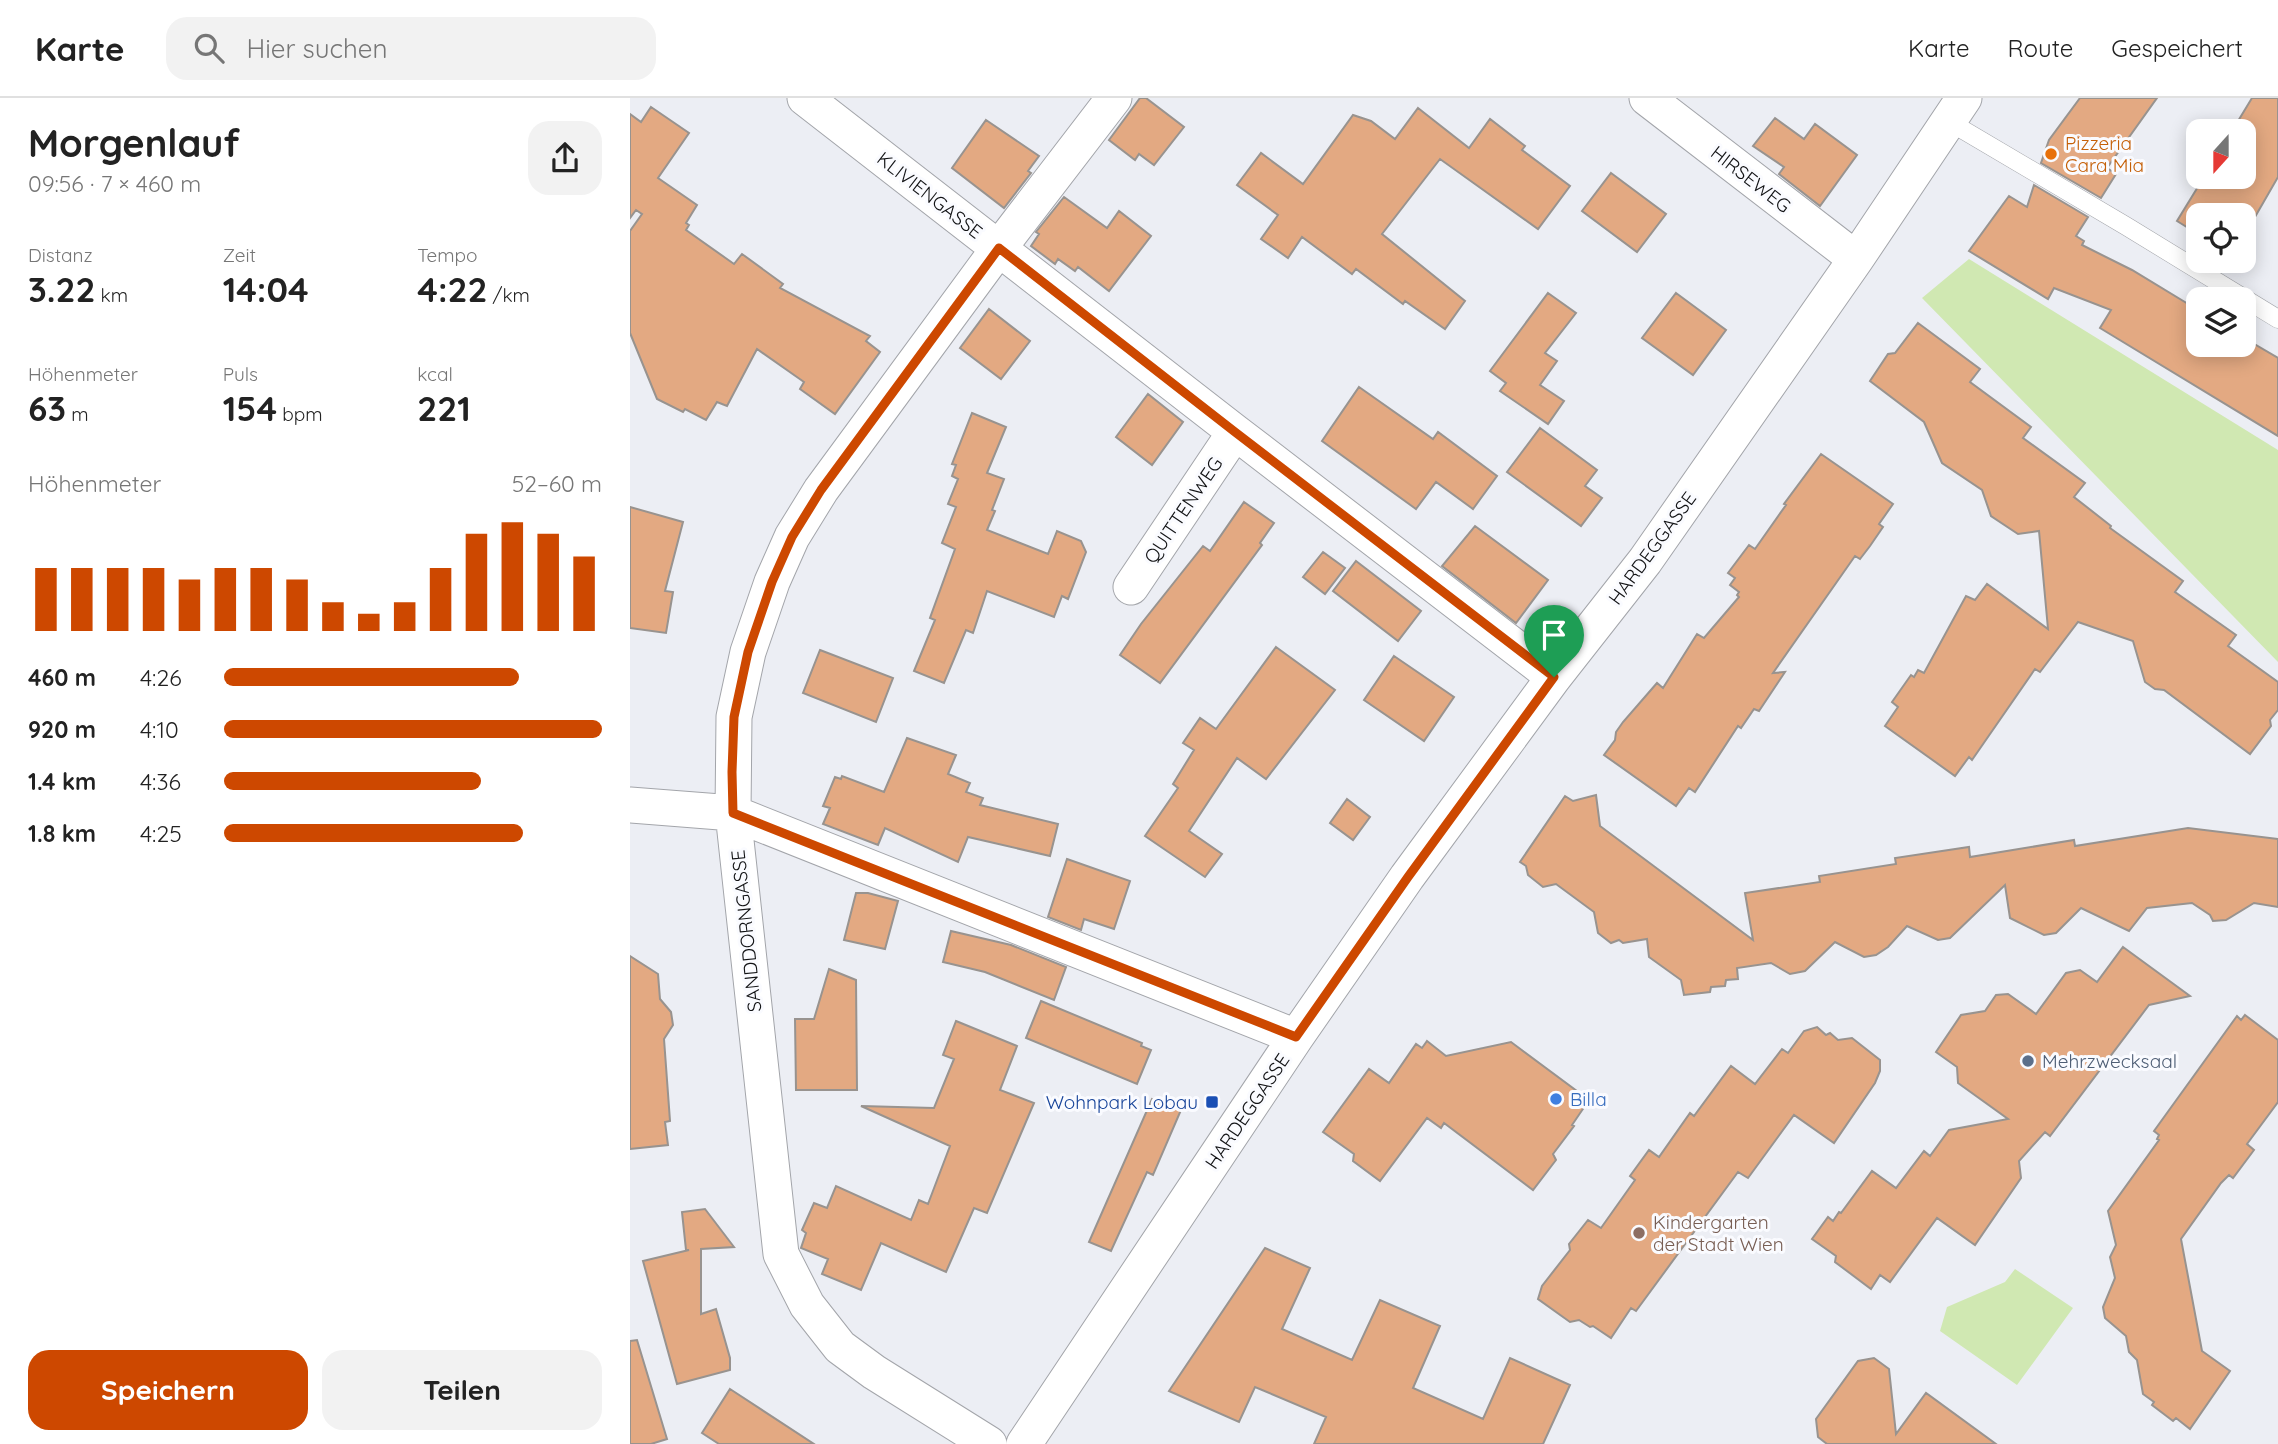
<!DOCTYPE html>
<html lang="de">
<meta charset="utf-8">
<style>
:root{--surface:#fff;--page:#f2f2f2;--text:#222;--muted:#767676;--line:#e0e0e0;--accent:#cd4800}
body{margin:0;font-family:Quicksand,sans-serif;background:var(--page);color:var(--text);height:100vh;display:flex;flex-direction:column;font-size:26px;white-space:nowrap}
*{box-sizing:border-box;margin:0}
p{font-size:23px;color:var(--muted)}
.icon{flex:none;width:38px;height:38px;fill:none;stroke:currentColor;stroke-width:2;stroke-linecap:round;stroke-linejoin:round}
.map{position:relative;flex:1;overflow:hidden}
.sheet{display:flex;flex-direction:column;background:var(--surface);width:630px}
.sheet>*{flex:none}
.needle{width:46px;rotate:201deg}
.tools{position:absolute;left:1556px;top:21px;display:grid;gap:14px}
.tools a{display:grid;place-items:center;width:70px;height:70px;border-radius:14px;background:var(--surface);box-shadow:0 4px 18px #0003;font-size:35px}
.pin{position:absolute;display:grid;place-items:center;width:60px;height:60px;color:#fff;margin:-72px -30px;border-radius:50% 50% 50% 0;rotate:-45deg;box-shadow:0 0 7px #0007}
.pin .icon{rotate:45deg}
.round{display:grid;place-items:center;flex:none;width:74px;height:74px;border-radius:21px;background:var(--page)}
.overview{display:flex;align-items:center;justify-content:space-between;height:119px;padding:0 28px}
h1{font-size:38px;font-weight:700;line-height:52px}
.metrics{display:grid;grid-template-columns:repeat(3,1fr);gap:10px;height:119px;padding:7px 28px}
.metrics div{display:grid;align-content:center}
.metrics b{font-size:35px;font-weight:700}
.metrics small{font-size:19px;font-weight:400}
.metrics p{font-size:19px}
.chart{height:196px;padding:14px 28px}
.chart p{display:flex;justify-content:space-between}
.chart svg{width:100%;height:126px;margin-top:7px;stroke:var(--accent);stroke-width:6}
.primary-button{display:flex;gap:14px;margin-top:auto;padding:14px 28px}
.primary-button a{flex:1;height:80px;border-radius:21px;background:var(--accent);color:#fff;font-size:28px;font-weight:700;line-height:80px;text-align:center}
.primary-button a+a{background:var(--page);color:var(--text)}
ul{padding:0 28px;list-style:none;font-size:23px}
li{display:grid;grid-template-columns:112px 84px 1fr;align-items:center;height:52px}
li i{height:18px;border-radius:9px;background:var(--accent)}
header{display:flex;align-items:center;gap:42px;box-sizing:border-box;height:98px;padding:0 35px;background:var(--surface);border-bottom:2px solid var(--line)}
header strong{font-size:33px}
nav{display:flex;gap:38px;margin-inline-start:auto;font-size:24px}
.search{width:490px;height:63px;background:var(--page);display:flex;align-items:center;gap:18px;box-sizing:border-box;padding:0 24px;border-radius:21px;color:var(--muted);font-size:26px}
main{display:flex;flex:1;min-height:0}
.map>svg:first-child{display:block}
.green{fill:#d0e8b2}
.building{fill:#e3a982;stroke:#98938f;stroke-width:2}
.lines{fill:none;stroke-linecap:round;stroke-linejoin:round}
.lane-casing{stroke:#a3a5aa;stroke-width:19}
.street-casing{stroke:#a3a5aa;stroke-width:37}
.lane{stroke:#fff;stroke-width:18}
.street{stroke:#fff;stroke-width:35}
.route-casing{stroke:#fff;stroke-width:14}
.route{stroke:#cd4800;stroke-width:9}
.food-dot{fill:#e8710a;stroke:#fafbff;stroke-width:2.5}
.service-dot{fill:#5c6f8a;stroke:#fafbff;stroke-width:2.5}
.shop-dot{fill:#3f7fe0;stroke:#fafbff;stroke-width:2.5}
.transit-dot{fill:#1a4fb4;stroke:#fafbff;stroke-width:2.5}
.education-dot{fill:#8d6e63;stroke:#fafbff;stroke-width:2.5}
.labels{text-anchor:middle;stroke-width:6;stroke-linejoin:round;paint-order:stroke}
.food-label{font-size:19px;fill:#c56008;stroke:#fafbff;text-anchor:start}
.street-label{font-size:19px;fill:#111214;stroke:#fafbff}
.service-label{font-size:19px;fill:#4e5e75;stroke:#fafbff;text-anchor:start}
.shop-label{font-size:19px;fill:#366cbe;stroke:#fafbff;text-anchor:start}
.transit-label{font-size:19px;fill:#164399;stroke:#fafbff;text-anchor:end}
.education-label{font-size:19px;fill:#785e54;stroke:#fafbff;text-anchor:start}
</style>
<header>
<strong>Karte</strong>
<div class="search"><svg class="icon" aria-label="search" viewBox="0 0 24 24"><circle cx="10" cy="10" r="6"/><path d="M15 15l6 6"/></svg>Hier suchen</div>
<nav><a>Karte</a><a>Route</a><a>Gespeichert</a></nav>
</header>
<main>
<section class="sheet">
<div class="overview"><div><h1>Morgenlauf</h1><p>09:56 · 7 × 460 m</p></div><a class="round"><svg class="icon" aria-label="share" viewBox="0 0 24 24"><path d="M12 15V3M7 8l5-5 5 5M5 13v7h14v-7"/></svg></a></div>
<div class="metrics">
<div><p>Distanz</p><b>3.22<small> km</small></b></div>
<div><p>Zeit</p><b>14:04</b></div>
<div><p>Tempo</p><b>4:22<small> /km</small></b></div>
</div>
<div class="metrics">
<div><p>Höhenmeter</p><b>63<small> m</small></b></div>
<div><p>Puls</p><b>154<small> bpm</small></b></div>
<div><p>kcal</p><b>221</b></div>
</div>
<div class="chart"><p><span>Höhenmeter</span>52–60 m</p>
<svg viewBox="0 0 160 44" preserveAspectRatio="none"><path d="M5 44V22M15 44V22M25 44V22M35 44V22M45 44V26M55 44V22M65 44V22M75 44V26M85 44V34M95 44V38M105 44V34M115 44V22M125 44V10M135 44V6M145 44V10M155 44V18"/></svg>
</div>
<ul>
<li><b>460 m</b>4:26<i style="width:78%"></i></li>
<li><b>920 m</b>4:10<i style="width:100%"></i></li>
<li><b>1.4 km</b>4:36<i style="width:68%"></i></li>
<li><b>1.8 km</b>4:25<i style="width:79%"></i></li>
</ul>
<div class="primary-button"><a>Speichern</a><a>Teilen</a></div>
</section>
<div class="map">
<svg width="1648" height="1346" viewBox="0 0 1648 1346">
<rect width="100%" height="100%" fill="#eceef4"/>
<!-- green -->
<path class="green" d="M1339,161l309,191v212l-356,-364z
M1385,1171l58,39 -56,77 -77,-54 7,-24 58,-25z"/>
<!-- building -->
<path class="building" d="M510,0h6l38,29 -30,38 -15,-11 -4,6 -26,-20z
M1450,0h77l-50,70 9,6 -15,24 -60,-35 8,-23z
M1622,0h26v79l-34,59v-21h-46v19l-21,-13 27,-44h40v-46h-12z
M21,9l38,26 -31,45 39,27 -11,18 3,2 -3,5 48,34 8,-10 41,30 -3,4 90,48 -4,5 14,11 -45,62 -35,-25 4,-7 -47,-33 -30,57 -10,-4 -11,18 -21,-11 -2,3 -26,-13 -27,-66v-102l12,-17 -6,-4 -6,8v-104l11,8z
M788,10l51,40 21,-29 35,27 -3,4 48,36 -32,43 -98,-70 -58,75 83,67 -20,28 -40,-28 -2,3 -47,-35 -4,5 -50,-37 -14,21 -27,-19 17,-24 -41,-30 24,-32 42,31 50,-69 18,6 24,18z
M1145,20l29,21 11,-15 42,31 -37,51 -41,-32 5,-7 -31,-21z
M356,22l53,36 -11,15 3,2 -27,35 -52,-40z
M981,75l55,41 -29,38 -55,-41z
M1404,87l54,32 -12,19 8,5 -2,4 50,25 66,40v35h46v-7l34,20v78l-178,-108 11,-18 -57,-22 -6,11 -79,-48 40,-55 18,11z
M434,99l43,31 12,-17 32,25 -42,55 -31,-24 -3,4 -17,-12 -3,5 -24,-18 8,-12 -3,-2z
M918,195l28,20 -31,40 12,8 -17,24 24,16 -16,23 -48,-33 6,-8 -16,-12z
M1046,195l50,37 -33,45 -51,-37z
M359,211l41,32 -29,38 -41,-31z
M1288,225l62,46 -10,13 61,45 -8,11 62,45 -11,14 37,29 -1,2 73,53 -8,11 61,43 -8,11 50,36v28l-8,10 1,6 -21,28 -86,-64 -9,-1 -10,-7 -12,-41 -55,-19 -38,50 -5,-3 -63,91 -3,-3 -14,19 -70,-50 13,-19 -6,-5 19,-27 3,2 4,-7 6,3 42,-77 9,4 12,-16 61,45 -9,-98 -21,3 -27,-18 -9,-26 -40,-27 -18,-41 -54,-41 18,-27 7,-1z
M729,289l74,52 5,-7 59,44 -24,33 -37,-27 -20,27 -94,-68z
M518,296l35,28 -31,43 -36,-28z
M342,315l34,14 -19,46 17,6 -12,31 3,1 -8,19 61,24 9,-23 24,10 5,11 -18,47 -6,-3 -8,21 -67,-26 -14,42 -7,-3 -22,53 -30,-12 21,-51 -5,-2 25,-69 -13,-6 14,-36 -8,-3 10,-25 -6,-3 4,-11 -4,-1z
M910,330l57,42 -12,16 17,12 -21,28 -74,-54z
M1191,356l72,50 -14,20 4,3 -13,19 -10,13 -5,-3 -82,117 12,-1 -26,39 -5,-2 -13,19 -3,-2 -43,66 -6,-4 -13,18 -72,-51 11,-15 1,-8 7,-10 34,-39 6,5 34,-54 7,4 35,-41 -2,-2 2,-3 -9,-7 5,-7 -7,-5 21,-28 6,4 31,-44 -2,-1z
M614,404l30,21 -14,20 2,2 -102,138 -40,-28 21,-31 62,-78 7,5z
M0,409l53,15 -18,69 8,1 -7,41 -36,-5z
M845,428l73,54 -32,43 -74,-57z
M693,454l22,16 -20,26 -22,-17z
M726,463l65,50 -23,30 -65,-50z
M646,549l59,43 -69,89 -29,-21 -48,73 33,23 -17,23 -60,-41 33,-48 -5,-4 21,-34 -11,-7 17,-25 16,11z
M190,552l73,28 -17,44 -73,-29z
M764,558l60,41 -30,44 -60,-41z
M277,640l49,17 -8,19 22,9 -4,9 17,6 -3,7 78,19 -8,32 -82,-19 -10,25 -73,-34 -7,17 -55,-21 7,-16 -7,-2 12,-29 6,2 1,-3 42,16z
M966,697l4,31 153,114 -8,-47 75,-11 -1,-6 77,-12 -1,-6 74,-11 1,10 104,-17 1,6 113,-18 90,11v68l-24,-4 -28,17 -13,1 -3,-6 -18,-12 -45,5 -18,23 -48,-23 -25,25 -12,2 -34,-17 -5,-33 -55,53 -12,2 -31,-14 -19,21 -12,8 -12,2 -29,-15 -30,29 -15,3 -19,-11 -34,5 1,11 -12,1 -1,6 -14,1 -1,5 -26,3 -3,-15 -32,-23 -2,-18 -24,4 -4,-3 -8,3 -13,-10 -4,-21 -38,-28 -13,3 -15,-12 -2,-9 -6,-4 45,-66 8,5z
M717,701l23,18 -17,23 -23,-17z
M437,761l63,22 -16,48 -30,-10 -3,11 -33,-13z
M226,795h12l30,8 -13,48 -41,-9z
M321,833l60,14 55,22 -12,33 -69,-28 -42,-10z
M1493,849l67,49 -41,9 -99,131 -5,-4 -26,29 2,17 -46,67 -38,-27 -47,64 -10,-7 -9,14 -36,-27 1,-6 -24,-17 16,-22 5,4 6,-9 2,1 31,-42 24,17 28,-37 6,5 19,-26 59,-11 -50,-36 -1,-16 -21,-15 25,-37 24,-4 11,-16 12,-1 28,20 30,-41 14,-3 17,12z
M0,858l28,18 2,25 11,13 2,13 -9,14 6,82 -5,1 3,23 -38,4z
M199,871l27,11 1,110h-61l-1,-71h19z
M411,903l101,42 -1,3 10,4 -14,34 -111,-46z
M1615,917l33,25v62l-31,42 7,6 -21,28 -4,-3 -8,8 -40,56 21,112 28,20 -40,58 -14,-11 -3,3 -21,-16 2,-3 -11,-8 -6,-34 -8,-8 -3,-16 -21,-18 -2,-11 12,-29 -5,-21 6,-12 -8,-34 51,-71 -2,-1 2,-4 -5,-4 83,-115 4,4z
M326,923l61,25 -17,44 34,13 -47,110 -13,-5 -28,64 -65,-29 -20,47 -39,-16 6,-15 -27,-11 5,-15 -4,-3 12,-27 13,5 9,-22 75,34 8,-20 9,4 22,-58 -89,-40 73,2 20,-49 -11,-4z
M1187,929l9,8 4,-2 8,7 14,-2 28,22v11l-5,12 -41,60 -40,-28 -46,63 -10,-6 -102,139 -5,-3 -20,30 -18,-12 -3,1 -11,-7 -9,2 -32,-23 4,-13 28,-36 -1,-6 19,-24 13,8 34,-48 -5,-4 19,-26 10,7 31,-44 4,3 37,-50 24,18 27,-35 6,4 16,-22z
M797,943l19,15 65,-14 78,58 -17,25 2,1 -21,28 3,6 -23,30 -89,-67 -3,5 -14,-10 -47,63 -27,-20 1,-7 -31,-22 46,-63 20,14 27,-39 6,4z
M522,1001l29,11 -28,65 -6,-3 -36,79 -22,-9z
M75,1111l29,38 -33,2v65l15,-5 14,49v12l-53,14 -34,-123 46,-11h-3l-4,-38z
M635,1150l45,20 -28,61 70,31 28,-60 60,26 -27,62 70,31 27,-61 60,27 -27,59h-229l12,-27 -71,-30 -16,35 -70,-31z
M7,1242l30,99 -16,5h-21v-103z
M1244,1260l15,11 7,65 30,-41 70,51h-169l-9,-7 -2,-18 42,-58z
M100,1291l84,55h-95l-17,-11z"/>
<g class="lines">
<defs>
<path id="lane" d="M1318,23l178,105 152,93"/>
<path id="street" d="M175,0l430,334 319,245
M1017,0l209,161
M501,489l104,-155
M0,707l103,8 563,224
M359,1346l-115,-72 -34,-25 -33,-42 -26,-51 -48,-441 1,-96 14,-65 24,-70 20,-45 29,-47 178,-242 115,-150
M394,1346l272,-407 111,-160 147,-200 91,-116 211,-302 108,-161"/>
</defs>
<!-- lane casing -->
<use href="#lane" class="lane-casing"/>
<!-- street casing -->
<use href="#street" class="street-casing"/>
<!-- lane -->
<use href="#lane" class="lane"/>
<!-- street -->
<use href="#street" class="street"/>
</g>
<g class="lines">
<defs>
<path id="route" d="M369,150l236,184 319,245 -146,200 -112,160 -563,-224 -1,-41 2,-55 14,-65 24,-70 20,-45 29,-47z"/>
</defs>
<!-- route casing -->
<use href="#route" class="route-casing"/>
<!-- route -->
<use href="#route" class="route"/>
</g>
<!-- markers -->
<circle class="food-dot" cx="1421" cy="56" r="7"/>
<circle class="service-dot" cx="1398" cy="963" r="7"/>
<circle class="shop-dot" cx="926" cy="1001" r="7"/>
<rect class="transit-dot" x="575" y="997" width="14" height="14" rx="3.5"/>
<circle class="education-dot" cx="1009" cy="1135" r="7"/>
<g class="labels">
<!-- food labels -->
<g class="food-label">
<text x="1435" y="52">Pizzeria<tspan x="1435" dy="22">Cara Mia</tspan></text>
</g>
<!-- street labels -->
<g class="street-label">
<text transform="translate(1121 81) rotate(38)" y="7">HIRSEWEG</text>
<text transform="translate(300 97) rotate(38)" y="7">KLIVIENGASSE</text>
<text transform="translate(553 412) rotate(-56)" y="7">QUITTENWEG</text>
<text transform="translate(1022 450) rotate(-54)" y="7">HARDEGGASSE</text>
<text transform="translate(116 833) rotate(-96)" y="7">SANDDORNGASSE</text>
<text transform="translate(617 1013) rotate(-56)" y="7">HARDEGGASSE</text>
</g>
<!-- service labels -->
<g class="service-label">
<text x="1412" y="970">Mehrzwecksaal</text>
</g>
<!-- shop labels -->
<g class="shop-label">
<text x="940" y="1008">Billa</text>
</g>
<!-- transit labels -->
<g class="transit-label">
<text x="568" y="1011">Wohnpark Lobau</text>
</g>
<!-- education labels -->
<g class="education-label">
<text x="1023" y="1131">Kindergarten<tspan x="1023" dy="22">der Stadt Wien</tspan></text>
</g>
</g>
</svg>
<div class="tools">
<a><svg class="needle" viewBox="-14 -14 28 28"><path d="M0-13l5 13h-10z" fill="#e53935"/><path d="M0 13l5-13h-10z" fill="#767676"/></svg></a>
<a><svg class="icon" aria-label="locate" viewBox="0 0 24 24"><circle cx="12" cy="12" r="6"/><path d="M12 2v4M12 18v4M2 12h4M18 12h4"/></svg></a>
<a><svg class="icon" aria-label="layers" viewBox="0 0 24 24"><path d="M12 4l9 5-9 5-9-5zM3 14l9 5 9-5"/></svg></a>
</div>
<div class="pin" style="left:924px;top:579px;background:#1e9e55"><svg class="icon" aria-label="arrive" viewBox="0 0 24 24"><path d="M6 21V4h12l-3 4 3 4H6"/></svg></div>
</div>
</main>
